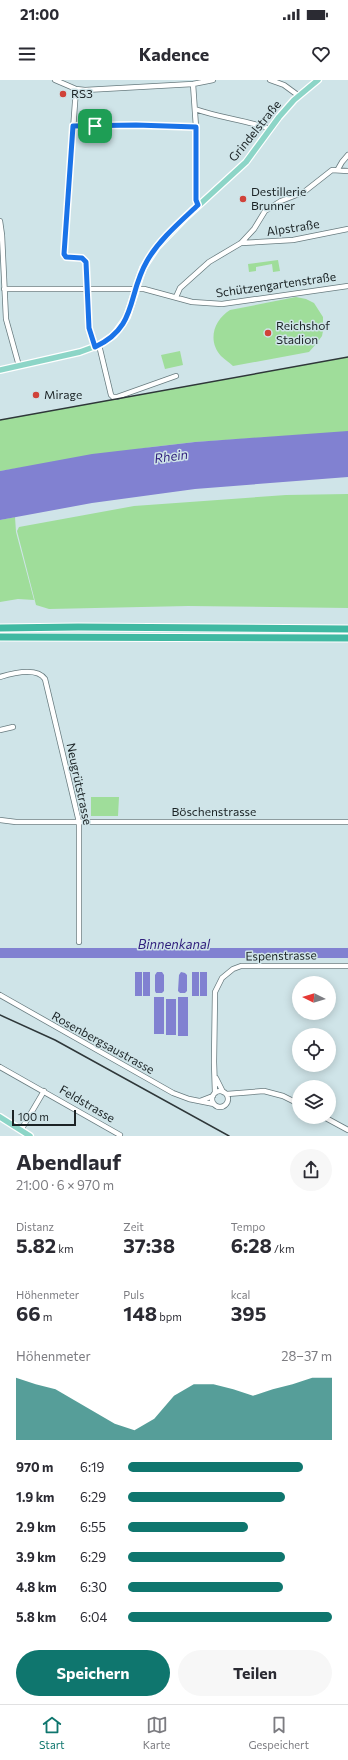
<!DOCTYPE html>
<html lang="de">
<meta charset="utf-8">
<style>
:root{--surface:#fff;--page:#f7f7f7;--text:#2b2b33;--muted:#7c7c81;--line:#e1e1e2;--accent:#0f766e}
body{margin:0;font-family:Commissioner,sans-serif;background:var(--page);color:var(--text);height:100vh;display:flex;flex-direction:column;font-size:15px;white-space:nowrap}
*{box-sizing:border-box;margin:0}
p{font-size:13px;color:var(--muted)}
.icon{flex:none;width:22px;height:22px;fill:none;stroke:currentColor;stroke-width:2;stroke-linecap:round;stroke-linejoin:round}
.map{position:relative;height:1056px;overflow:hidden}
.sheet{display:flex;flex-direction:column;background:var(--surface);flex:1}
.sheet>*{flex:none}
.needle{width:26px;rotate:275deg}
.buttons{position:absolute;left:292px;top:896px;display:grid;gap:8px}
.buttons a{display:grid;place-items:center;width:44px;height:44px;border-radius:50%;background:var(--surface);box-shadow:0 2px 10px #0003;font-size:20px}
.scale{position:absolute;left:12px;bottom:10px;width:64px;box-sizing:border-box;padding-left:4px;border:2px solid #1b2325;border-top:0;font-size:11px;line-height:14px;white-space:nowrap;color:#1b2325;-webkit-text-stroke:3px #cfe4e8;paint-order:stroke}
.pin{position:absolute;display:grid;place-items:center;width:34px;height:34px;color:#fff;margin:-17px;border-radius:8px;box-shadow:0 2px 6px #0006}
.round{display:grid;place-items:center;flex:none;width:42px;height:42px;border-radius:21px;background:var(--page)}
.overview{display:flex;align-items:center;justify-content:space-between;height:68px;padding:0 16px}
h1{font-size:22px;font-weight:700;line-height:30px}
.metrics{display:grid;grid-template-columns:repeat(3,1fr);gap:6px;height:68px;padding:4px 16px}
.metrics div{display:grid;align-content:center}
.metrics b{font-size:20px;font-weight:700}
.metrics small{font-size:11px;font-weight:400}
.metrics p{font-size:11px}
.chart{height:112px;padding:8px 16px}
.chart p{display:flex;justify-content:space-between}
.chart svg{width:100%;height:72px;margin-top:4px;fill:var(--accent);opacity:.7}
.action{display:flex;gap:8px;margin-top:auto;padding:8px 16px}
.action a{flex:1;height:46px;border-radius:24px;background:var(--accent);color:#fff;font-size:16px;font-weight:700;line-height:46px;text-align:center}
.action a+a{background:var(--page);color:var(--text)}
ul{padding:0 16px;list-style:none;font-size:13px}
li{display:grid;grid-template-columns:64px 48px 1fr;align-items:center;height:30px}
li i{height:10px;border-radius:5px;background:var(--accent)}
.status{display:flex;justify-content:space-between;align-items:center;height:28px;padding:0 20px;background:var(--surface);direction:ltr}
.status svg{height:11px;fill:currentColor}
header{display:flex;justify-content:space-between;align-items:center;height:52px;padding:0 16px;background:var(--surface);font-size:18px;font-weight:700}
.tabs{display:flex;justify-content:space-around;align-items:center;height:56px;border-top:1px solid var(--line);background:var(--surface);font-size:11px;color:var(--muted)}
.tabs a{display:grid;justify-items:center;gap:2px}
.tabs .current{color:var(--accent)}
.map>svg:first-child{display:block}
.green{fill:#9fdd9a}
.water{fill:#8181d1}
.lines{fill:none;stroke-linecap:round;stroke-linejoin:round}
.minor-casing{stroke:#687b7f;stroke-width:6}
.major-casing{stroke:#fff;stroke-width:8}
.highway-casing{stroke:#fff;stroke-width:9}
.minor{stroke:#fff;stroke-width:4.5}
.major{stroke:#8cd5c7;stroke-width:5.5}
.highway{stroke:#40b9a2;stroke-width:7}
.rail{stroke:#2e3739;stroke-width:1.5}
.route-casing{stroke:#fff;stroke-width:8}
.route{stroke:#1a73e8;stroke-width:5}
.poi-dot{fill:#d04239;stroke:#cfe4e8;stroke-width:1.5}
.labels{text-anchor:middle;stroke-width:3;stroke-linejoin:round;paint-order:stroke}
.poi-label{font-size:12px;fill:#1b2325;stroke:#cfe4e8;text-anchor:start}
.street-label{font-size:12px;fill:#1b2325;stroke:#cfe4e8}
.water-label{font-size:13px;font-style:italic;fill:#2f1e7c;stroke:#cfe4e8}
</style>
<div class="status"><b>21:00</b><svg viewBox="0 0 49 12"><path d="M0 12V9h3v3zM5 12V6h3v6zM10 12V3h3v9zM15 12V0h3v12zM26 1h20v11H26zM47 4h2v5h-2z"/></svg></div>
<header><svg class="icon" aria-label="menu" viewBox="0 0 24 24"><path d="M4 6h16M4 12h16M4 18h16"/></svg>Kadence<svg class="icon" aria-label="heart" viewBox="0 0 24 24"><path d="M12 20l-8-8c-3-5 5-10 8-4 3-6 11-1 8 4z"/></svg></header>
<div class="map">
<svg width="348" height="1056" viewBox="0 0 348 1056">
<rect width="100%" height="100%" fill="#cfe4e8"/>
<!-- green -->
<path class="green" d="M278,180l2,11 -7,1 -1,-8 -16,3v4l-7,1 -1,-8z
M296,217l10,2 8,4 9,14v14l-1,5 -6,8 -7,8 -76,14c-4,-4 -9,-7 -12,-10 -14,-16 -7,-36 9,-46z
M180,271l3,14 -18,4 -4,-14z
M348,277v75l-153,10 -43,5 -152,24v-51z
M348,414v114l-160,-2 -139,3 -13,-4 -19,-74 2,-4 115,-21 152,-11z
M15,437l1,15 18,68 -16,-1 -18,3v-82z
M91,717h28l-1,19h-27z"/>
<!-- water -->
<path class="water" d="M348,351v46l-153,12 -103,14 -92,17v-49l92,-17 103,-12z
M0,868h348v10h-348z
M135,892h7v24h-7z
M143,892h7v24h-7z
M157,892h5l2,3v16l-2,2h-6l-1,-2v-16z
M181,892l4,1 2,2v16l-2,2h-5l-2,-2 1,-16z
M192,892h7v24h-7z
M200,892h7v24h-7z
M154,917h10v37h-10z
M178,917h10v39h-10z
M166,919h10v36h-10z"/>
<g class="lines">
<defs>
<path id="minor" d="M55,0l21,9 9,1 108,-6 20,-4
M270,0l14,5 15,11
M193,4l3,43v73l2,5
M76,9l-12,165 1,3 17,1 4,4 3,66 6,19
M195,29c25,9 51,11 75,20
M73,46l63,-1 60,2
M338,89l4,-7 6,-7
M0,141l2,14 4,84 13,47
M241,163l52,-3 55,-11
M4,209h140l48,13 30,2 126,-18
M176,217l4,-9 29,-26 32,-19 13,-14 11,-18 16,-10 23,-9 28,-22 16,1
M99,265l12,50 2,2h4l59,-21
M0,597c13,-4 37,-10 45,2l34,143v120
M0,650l13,-3
M0,740l16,2h332
M0,915l173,98 16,6 25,5
M0,987l120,68
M216,998l7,14
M212 1019a8 8 0 1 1 16 0a8 8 0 1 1-16 0Z
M215,1013l-1,-31 1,-70 7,-14 11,-9 8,-3h107
M227,1014l37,-3 19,5 16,8
M200,1021l13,-5
M324,1037l24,13
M21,1050l23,-39"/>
<path id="major" d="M0,290l80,-18 19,-7 15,-10 13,-18 16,-49 14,-21 29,-30 60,-55 33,-45 15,-17 24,-20
M0,1037l30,19"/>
<path id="highway" d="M0,548l78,-1 270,2
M0,557l348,1"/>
</defs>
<!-- minor casing -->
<use href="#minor" class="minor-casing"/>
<!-- major casing -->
<use href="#major" class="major-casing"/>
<!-- highway casing -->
<use href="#highway" class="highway-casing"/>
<!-- minor -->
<use href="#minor" class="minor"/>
<!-- major -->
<use href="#major" class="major"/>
<!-- highway -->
<use href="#highway" class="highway"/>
<!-- rail -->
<path class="rail" d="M0,340l348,-63
M0,935l55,25 174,96"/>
</g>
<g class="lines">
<defs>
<path id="route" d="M136,45l60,2v73l2,5c-18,17 -39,35 -51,56 -20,34 -9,66 -52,86l-6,-19 -3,-66 -4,-4 -16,-1 -2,-3 9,-128z"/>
</defs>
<!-- route casing -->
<use href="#route" class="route-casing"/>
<!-- route -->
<use href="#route" class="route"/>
</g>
<!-- markers -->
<g class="poi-dot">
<circle cx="63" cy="14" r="4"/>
<circle cx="243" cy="119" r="4"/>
<circle cx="268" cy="253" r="4"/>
<circle cx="36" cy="315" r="4"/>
</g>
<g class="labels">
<!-- poi labels -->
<g class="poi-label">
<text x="71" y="18">RS3</text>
<text x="251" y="116">Destillerie<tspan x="251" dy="14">Brunner</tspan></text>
<text x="276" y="250">Reichshof<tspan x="276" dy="14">Stadion</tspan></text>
<text x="44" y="319">Mirage</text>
</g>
<!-- street labels -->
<g class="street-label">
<text transform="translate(255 51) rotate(-51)" y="4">Grindelstraße</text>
<text transform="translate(293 148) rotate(-9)" y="4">Alpstraße</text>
<text transform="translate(276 205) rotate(-8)" y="4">Schützengartenstraße</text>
<text transform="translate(79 704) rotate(78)" y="4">Neugrütstrasse</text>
<text x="214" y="736">Böschenstrasse</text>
<text transform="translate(281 876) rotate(-1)" y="4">Espenstrasse</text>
<text transform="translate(103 963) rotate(29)" y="4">Rosenbergsaustrasse</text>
<text transform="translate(87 1024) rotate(30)" y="4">Feldstrasse</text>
</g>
<!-- water labels -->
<g class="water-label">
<text transform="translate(171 376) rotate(-8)" y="5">Rhein</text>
<text x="174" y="869">Binnenkanal</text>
</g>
</g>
</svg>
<div class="buttons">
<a><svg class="needle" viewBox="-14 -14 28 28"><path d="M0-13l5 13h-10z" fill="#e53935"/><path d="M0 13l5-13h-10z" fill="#7c7c81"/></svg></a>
<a><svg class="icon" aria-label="locate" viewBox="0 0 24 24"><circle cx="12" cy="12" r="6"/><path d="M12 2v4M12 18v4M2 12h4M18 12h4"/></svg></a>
<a><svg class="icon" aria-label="layers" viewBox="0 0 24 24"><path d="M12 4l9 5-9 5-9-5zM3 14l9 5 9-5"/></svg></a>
</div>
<div class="scale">100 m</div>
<div class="pin" style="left:95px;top:46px;background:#1e9e55"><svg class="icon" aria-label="arrive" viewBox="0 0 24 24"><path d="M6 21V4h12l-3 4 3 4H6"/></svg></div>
</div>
<section class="sheet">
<div class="overview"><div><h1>Abendlauf</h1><p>21:00 · 6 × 970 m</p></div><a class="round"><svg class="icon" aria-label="share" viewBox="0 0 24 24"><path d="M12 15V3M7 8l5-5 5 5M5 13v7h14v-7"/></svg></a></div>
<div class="metrics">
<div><p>Distanz</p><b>5.82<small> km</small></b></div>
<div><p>Zeit</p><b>37:38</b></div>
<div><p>Tempo</p><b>6:28<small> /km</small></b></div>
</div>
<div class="metrics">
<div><p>Höhenmeter</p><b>66<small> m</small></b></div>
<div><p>Puls</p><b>148<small> bpm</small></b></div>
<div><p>kcal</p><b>395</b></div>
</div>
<div class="chart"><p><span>Höhenmeter</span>28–37 m</p>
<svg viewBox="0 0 160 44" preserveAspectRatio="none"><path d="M0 44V6L10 10L20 13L30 20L40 27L50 34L60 38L70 31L80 17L90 10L100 10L110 13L120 17L130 13L140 10L150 6L160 6V44z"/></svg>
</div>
<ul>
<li><b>970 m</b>6:19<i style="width:86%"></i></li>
<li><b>1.9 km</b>6:29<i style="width:77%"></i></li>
<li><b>2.9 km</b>6:55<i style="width:59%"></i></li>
<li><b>3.9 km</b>6:29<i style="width:77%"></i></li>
<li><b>4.8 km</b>6:30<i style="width:76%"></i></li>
<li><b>5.8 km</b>6:04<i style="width:100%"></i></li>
</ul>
<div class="action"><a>Speichern</a><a>Teilen</a></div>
</section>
<nav class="tabs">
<a class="current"><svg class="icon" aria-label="home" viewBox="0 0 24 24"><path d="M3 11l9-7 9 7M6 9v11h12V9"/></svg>Start</a>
<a><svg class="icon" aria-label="map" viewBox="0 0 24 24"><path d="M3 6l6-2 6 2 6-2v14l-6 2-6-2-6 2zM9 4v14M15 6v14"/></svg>Karte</a>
<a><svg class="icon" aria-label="saved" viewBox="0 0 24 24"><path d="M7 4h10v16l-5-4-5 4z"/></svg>Gespeichert</a>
</nav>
